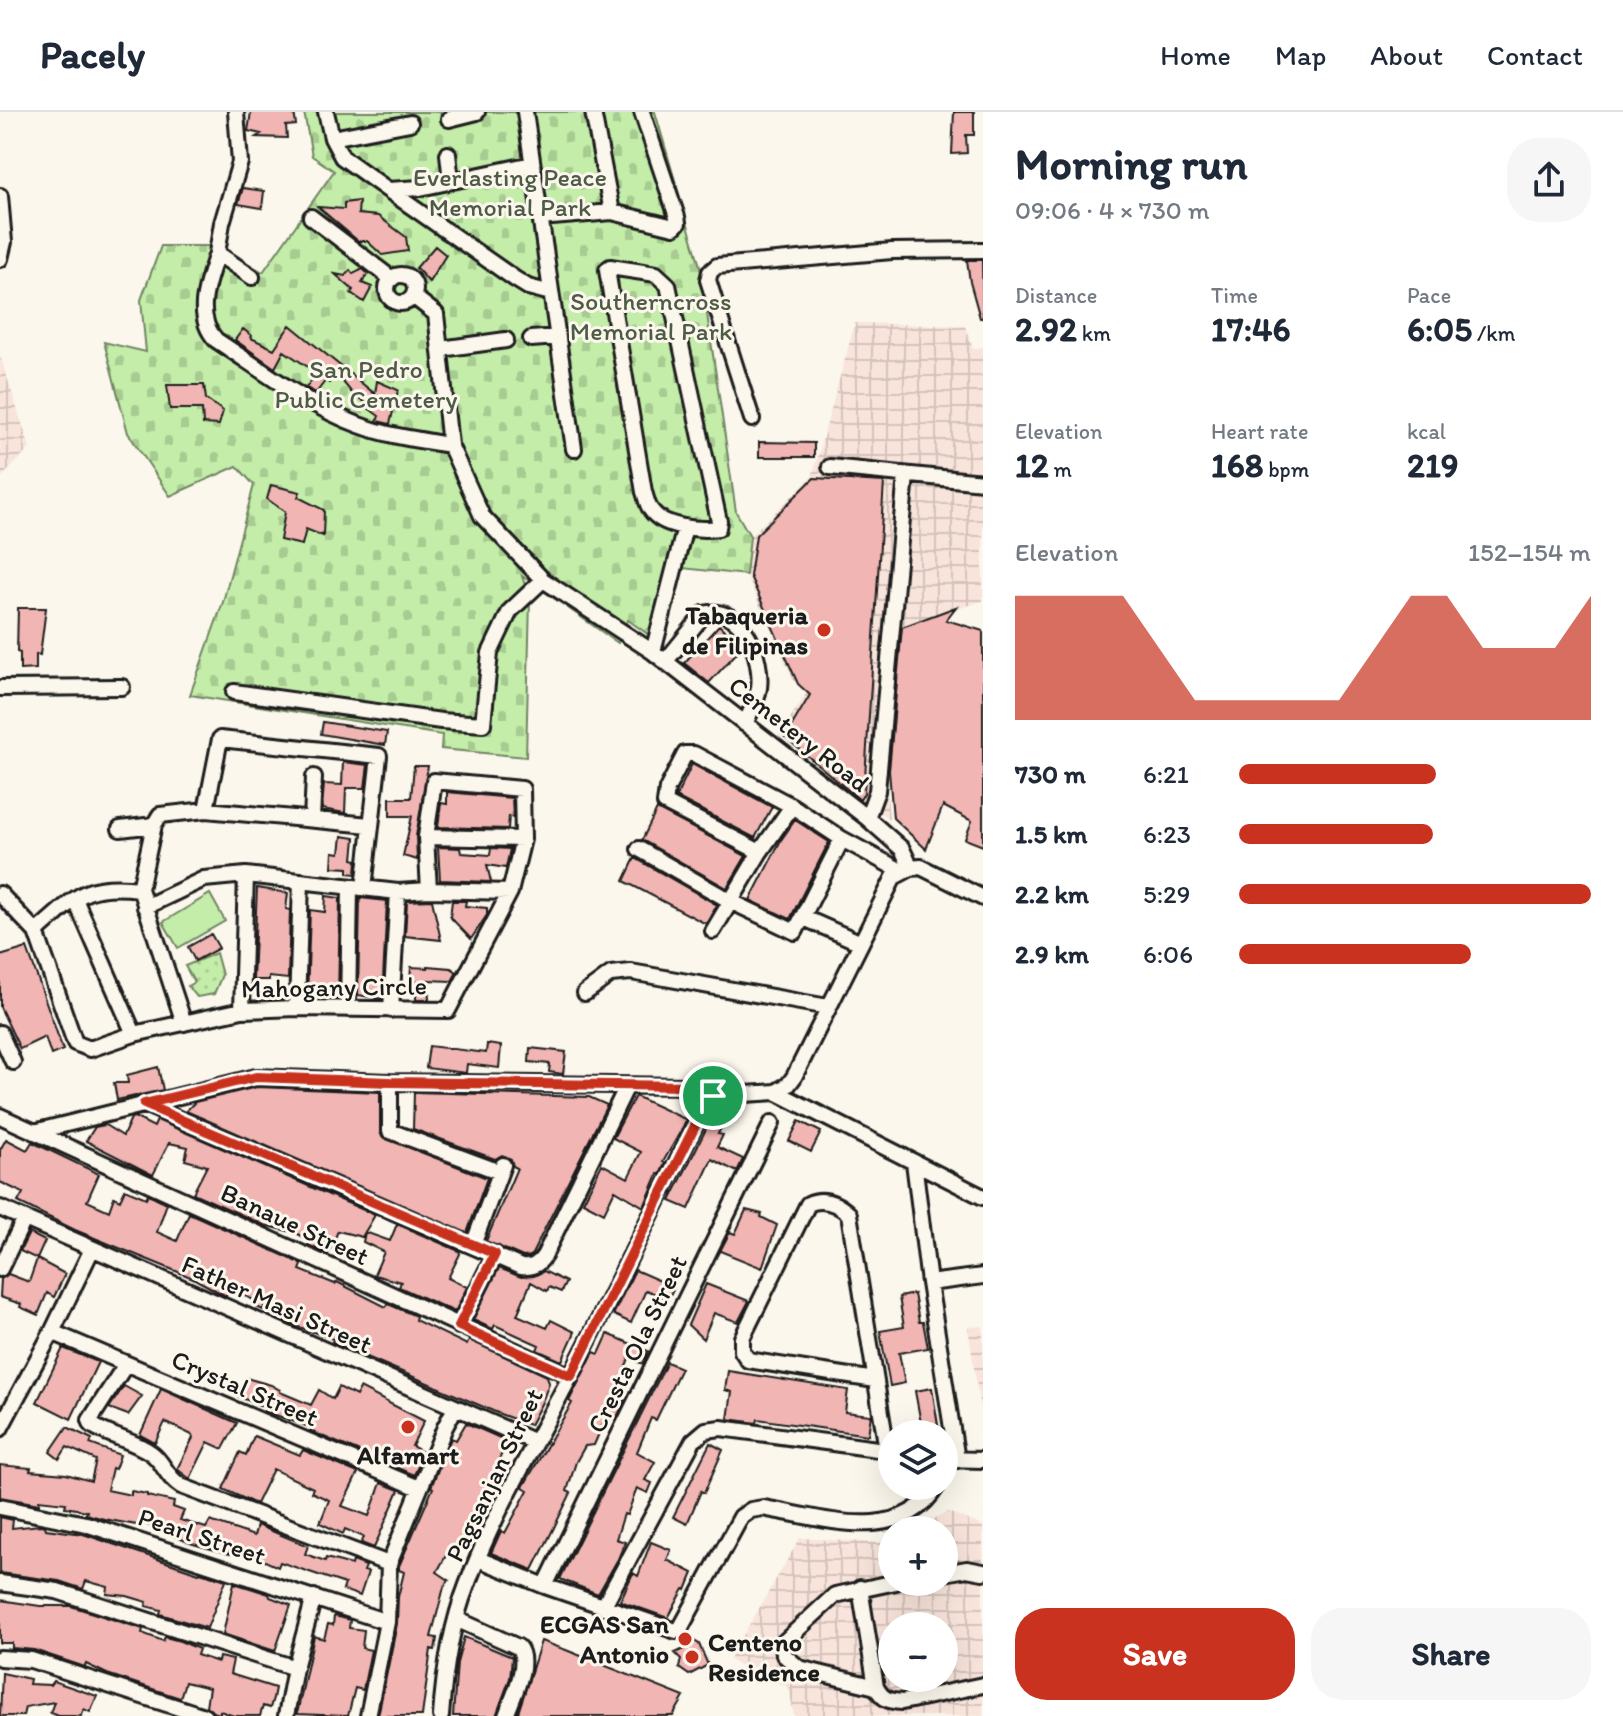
<!DOCTYPE html>
<meta charset="utf-8">
<style>
:root{--surface:#fff;--page:#f6f6f7;--text:#1f2937;--muted:#747a83;--line:#e0e1e3;--accent:#c8321e}
body{margin:0;font-family:Itim,sans-serif;background:var(--page);color:var(--text);height:100vh;display:flex;flex-direction:column;font-size:30px;white-space:nowrap}
*{box-sizing:border-box;margin:0}
p{font-size:26px;color:var(--muted)}
.icon{flex:none;width:44px;height:44px;fill:none;stroke:currentColor;stroke-width:2;stroke-linecap:round;stroke-linejoin:round}
.map{position:relative;flex:1;overflow:hidden}
.details{display:flex;flex-direction:column;background:var(--surface);width:640px}
.details>*{flex:none}
.tools{position:absolute;left:878px;top:1308px;display:grid;gap:16px}
.tools a{display:grid;place-items:center;width:80px;height:80px;border-radius:50%;background:var(--surface);box-shadow:0 8px 32px #0002;font-size:40px}
.pin{position:absolute;display:grid;place-items:center;width:68px;height:68px;color:#fff;margin:-34px;border:4px solid #fff;border-radius:50%;box-shadow:0 2px 8px #0007}
.round{display:grid;place-items:center;flex:none;width:84px;height:84px;border-radius:32px;background:var(--page)}
.head{display:flex;align-items:center;justify-content:space-between;height:136px;padding:0 32px}
h1{font-size:44px;font-weight:700;line-height:60px}
.figures{display:grid;grid-template-columns:repeat(3,1fr);gap:12px;height:136px;padding:8px 32px}
.figures div{display:grid;align-content:center}
.figures b{font-size:34px;font-weight:700}
.figures small{font-size:22px;font-weight:400}
.figures p{font-size:22px}
.chart{height:224px;padding:16px 32px}
.chart p{display:flex;justify-content:space-between}
.chart svg{width:100%;height:144px;margin-top:8px;fill:var(--accent);opacity:.7}
.button{display:flex;gap:16px;margin-top:auto;padding:16px 32px}
.button a{flex:1;height:92px;border-radius:32px;background:var(--accent);color:#fff;font-size:32px;font-weight:700;line-height:92px;text-align:center}
.button a+a{background:var(--page);color:var(--text)}
ul{padding:0 32px;list-style:none;font-size:26px}
li{display:grid;grid-template-columns:128px 96px 1fr;align-items:center;height:60px}
li i{height:20px;border-radius:10px;background:var(--accent)}
header{display:flex;align-items:center;gap:48px;box-sizing:border-box;height:112px;padding:0 40px;background:var(--surface);border-bottom:2px solid var(--line)}
header strong{font-size:38px}
nav{display:flex;gap:44px;margin-inline-start:auto;font-size:28px}
main{display:flex;flex:1;min-height:0}
.map>svg:first-child{display:block}
.industrial{fill:url(#industrial-grid);fill-rule:evenodd}
.green{fill:url(#green-dots);stroke:#708462;stroke-width:2}
.cemetery{fill:url(#cemetery-stones);stroke:#708462;stroke-width:2}
.pitch{fill:#c3eda9;stroke:#708462;stroke-width:2}
.building{fill:#f1b6b3;stroke:#1c1c1c;stroke-width:2}
.lines{fill:none;stroke-linecap:round;stroke-linejoin:round}
.minor-casing{stroke:#1c1c1c;stroke-width:20}
.minor{stroke:#fbf7ec;stroke-width:14}
.route-casing{stroke:#fff;stroke-width:16}
.route{stroke:#c8321e;stroke-width:10}
.poi-dot{fill:#c8321e;stroke:#fbf7ec;stroke-width:3}
.labels{text-anchor:middle;stroke-width:6;stroke-linejoin:round;paint-order:stroke}
.park-label{font-size:26px;fill:#4e5b46;stroke:#fbf7ec}
.poi-label{font-size:26px;font-weight:bold;fill:#1c1c1c;stroke:#fbf7ec;text-anchor:end}
.street-label{font-size:26px;fill:#1c1c1c;stroke:#fbf7ec}
</style>
<header>
<strong>Pacely</strong>
<nav><a>Home</a><a>Map</a><a>About</a><a>Contact</a></nav>
</header>
<main>
<div class="map">
<svg width="983" height="1604" viewBox="0 0 983 1604">
<defs>
<pattern id="industrial-grid" width="8" height="8" patternUnits="userSpaceOnUse" patternTransform="scale(2)"><rect width="8" height="8" fill="#f8e4db"/><path d="M0 4h8M4 0v8" fill="none" stroke="#d4c3bb"/></pattern>
<pattern id="green-dots" width="8" height="8" patternUnits="userSpaceOnUse" patternTransform="scale(2)"><rect width="8" height="8" fill="#c3eda9"/><path d="M2 2h.1M6 6h.1" fill="none" stroke="#a7cb91" stroke-width="1.8" stroke-linecap="round"/></pattern>
<pattern id="cemetery-stones" width="16" height="16" patternUnits="userSpaceOnUse" patternTransform="scale(2)"><rect width="16" height="16" fill="#c3eda9"/><path d="M2 7V4a2 2 0 0 1 4 0v3zM10 15v-3a2 2 0 0 1 4 0v3z" fill="#a7cb91"/></pattern>
</defs>
<rect width="100%" height="100%" fill="#fbf7ec"/>
<filter id="ink" filterUnits="userSpaceOnUse"><feTurbulence type="fractalNoise" baseFrequency=".0125" numOctaves="2"/><feDisplacementMap in="SourceGraphic" scale="16" xChannelSelector="R" yChannelSelector="G"/><feConvolveMatrix kernelMatrix="1 2 1 2 8 2 1 2 1" color-interpolation-filters="sRGB"/></filter>
<g filter="url(#ink)">
<!-- industrial -->
<path class="industrial" d="M855,211l110,3 8,23 10,-2v254l-90,27 -10,112 6,79 -110,-84 27,-41 -12,-13 -48,-106 4,-39 62,-59z
M0,244l30,92 -30,31z
M983,1214v103l-15,-102z
M948,1400l35,14v190h-189l-5,-28 -60,-28 71,-122 78,5 14,-5v44h52v-52h-33zM892,1514h52v52h-52z"/>
<!-- green -->
<path class="green" d="M216,841l6,22 -8,19 -17,3 -9,-11 6,-4 -9,-16z"/>
<!-- cemetery -->
<path class="cemetery" d="M304,0h351l45,154 36,246 14,24 -4,39 -63,-7 -20,77 -35,-25 -10,23 -96,-67 8,24 -4,157 -85,-8 1,-14 -252,-40 33,-93 31,-117 -17,-19 -67,30 -42,-63 -24,-91 42,10 -5,-52 20,-54h56l46,26 71,-101 -22,-15z"/>
<!-- pitch -->
<path class="pitch" d="M210,782l15,27 -47,27 -15,-26z"/>
<!-- building -->
<path class="building" d="M251,0h43l2,13 -10,1 1,12 -31,-1 5,-3 -13,-3z
M954,0h20v23h-8l1,18 -15,1z
M243,76l21,3 -2,17 -24,-4z
M359,89l-1,13 20,2 28,21 2,14 -26,4 -15,-14h-9l-40,-34 26,2v-6z
M435,134l11,9 -17,27 -13,-14z
M967,148h15l1,58h-3l-10,-36z
M363,157l5,5 -6,9 10,4 -8,15 -13,-9 2,-3 -18,-16 10,2 5,-6 3,4z
M290,213l85,69 2,-13 21,9 -8,34 -13,-3 2,-5 -15,-11 2,-2 -14,-10 -18,-22 -5,12 -3,-3 -10,13 -10,-5 11,-15 -33,-22 -9,17 -40,-28 8,-11 9,7 -1,2 23,11z
M167,273h37l2,14 17,12 -4,14 -16,-1 -1,-15h-32z
M759,330l55,1v14h-55z
M814,366l70,4 -20,311 -4,7 -75,-63 25,-42 -12,-11 -48,-108 6,-41z
M271,373l29,7 -2,5 26,13 -1,26 -17,-7 -4,16 -22,-5 5,-28 -18,-13z
M956,495l-10,13 37,11v215l-18,-7 7,-18 -29,-15 -17,43 -33,-31 -4,-47 13,-144z
M18,496h28l-6,47 -4,-1v15l-16,1v-17l-3,-1z
M719,513l23,22 -33,36 -25,-20z
M323,610l64,10 -2,13 -64,-11z
M343,650l25,3 -3,23h-19l-1,25 -23,-4 2,-25 18,1z
M692,652l80,43 -17,31 -79,-41z
M414,654h14l-12,70 1,24 -14,-4 9,-40h-22v-18h21z
M447,680l65,6 1,19 -4,-1 -1,13 -70,-2 3,-24 6,1z
M657,697l89,47 -19,32 -85,-48z
M795,708l34,22 -39,77 -40,-19 31,-60z
M342,724l13,2 -2,21 4,1 -1,14 -8,-1v-5l-16,-1 1,-15 7,1z
M438,735l22,1 1,5 29,2 1,-7 19,1 -4,19 -19,-3 4,17 -51,-2z
M635,746l82,47 -11,19 -82,-43z
M257,776l31,5 -2,16 4,1 -2,69 -19,-2v3h-16z
M326,784l14,2 -2,101 -31,-1 3,-88 15,2z
M360,786l27,3 -5,98 -24,-4z
M432,788l9,40 -36,-4 2,-35z
M452,789h14l-1,5 22,2v7l-16,24 -21,-22z
M211,822l8,14 -24,13 -7,-14z
M27,836l36,102 -12,5 -6,-18 -25,12 -20,-42v-51z
M428,854l23,2 6,4 -5,9 -24,-1 1,20h-13v-19l-6,-1 1,-13 17,1z
M487,932l14,2 -2,22 -32,-4 -1,9 -40,-5 3,-22 57,7z
M530,936l36,4 -3,22 -14,-2 1,-8 -21,-2z
M158,955l5,23 -46,10 -3,-17h14l-1,-8z
M257,975l123,5v39l2,6 105,41 -20,55 -281,-122 9,-9z
M414,980l175,5 18,8 -76,151 -8,1 -37,-16 31,-73 -4,-2 -2,-7 -9,-4 -7,4 -82,-30z
M635,984l52,24 -24,42 2,1 -5,12 -2,-1 -14,33 -29,-17 -11,23 -21,-11 19,-38 26,14 13,-26 -28,-14z
M716,997l11,6 -9,19 5,1 -6,12 26,12 -6,13 -25,-13 -23,50 -19,-8z
M134,1005l20,10 3,-7 218,95 -13,22 -24,-6 -10,23 -20,-9 2,-4 -14,-8 -32,-8 -71,-32 14,-27 -22,-6 3,-13 -19,-4 -16,32 -67,-34 9,-14 10,-2 18,11 8,-18z
M799,1009l22,11 -10,20 -22,-11z
M6,1027l21,11 5,-8 67,32 -12,27 22,10 5,-14 6,3 5,-11 21,9 2,-4 19,9 -10,29 20,9 12,-28 109,49 4,3 -2,5 35,14 2,-2 49,25 2,-3 28,12 -1,4 52,25 2,-5 78,36 2,7 -7,19 -12,23 -30,-11 -168,-72 1,-3 -48,-17 3,-6 -23,-11 -2,5 -11,-5 2,-5 -25,-11 -3,7 -33,-18 -118,-48 -57,-28 5,-9 -23,-11v-32z
M746,1098l16,4 -1,3 16,8 -15,43 -42,-17 10,-19 5,2z
M397,1112l62,27 1,3 -12,24 19,9 -12,25 -56,-25 2,-5 -27,-7 10,-23 -21,-10 2,-10 25,9z
M29,1121l16,8 -8,18 -17,-8z
M37,1147l28,15 -11,23 -7,-4 -9,22 -18,-8 1,-3 -21,-7 1,-18 7,-5 21,8z
M499,1156l22,9 13,-1 10,-5 22,11 -5,10 -12,-5 -2,4 -16,-9 -14,33 30,13 4,-8 24,12 -13,29 -25,-11 2,-5 -18,-8 -26,-12 -2,4 -20,-9z
M635,1158l39,17 -6,12 -22,-9 -15,33 -17,-8v-2z
M706,1172l43,17 -11,21 -24,-9 -11,26 -15,-14z
M914,1182l5,28h4l5,26 -29,5 6,30 -15,3 -10,-55 24,-4 -5,-30z
M608,1222l40,17 -5,13 -14,-6 -14,39 10,4 -9,18 -9,-4 -13,30 -9,1 -9,16 -9,29 4,2 -38,77 -42,-17 10,-22 4,2 23,-43 -5,-3 49,-84 -3,-2 25,-49 5,2z
M63,1236l35,14 -27,57 -34,-17z
M667,1250l14,6 -25,52 -5,-2 -14,34 18,10 -10,18 7,3 -4,10 -11,-5 -10,27 -3,-1 -8,25 9,3 -7,17 -20,35 -38,-15z
M728,1259l120,19 -3,22 26,3 -3,20 -110,-16 -1,4 -29,-4 4,-27 -7,-2z
M246,1266l25,7 9,5v2l31,13 8,-15 14,9 6,-12 17,9 4,-8 64,33 -12,25 12,7 -10,22 -104,-44 2,-3 -48,-17 1,-4 -26,-10z
M124,1274l18,10 -14,19 -19,-7z
M932,1276l7,43 -16,3 -8,-43z
M161,1277l76,34 -14,26 -15,-7 -18,37 -13,-10 16,-31 -1,-3 -27,-13 -10,21 -15,-8z
M466,1311l41,18 -21,50 1,1 -9,18 -2,-1 -19,45 -8,-4 -12,22 12,8 -5,7 -13,50 6,1 -2,12 -4,-1 -9,67h-44l19,-92 1,-27 6,-25 -5,-2v-4l34,-78 -2,-1 20,-49 5,2z
M67,1315l25,12 -2,5 30,11 -5,14 -3,-1 -5,22 24,5v-4l16,3v2l27,6 -1,5 11,4 -4,9 26,8 4,-7 44,15 3,-11 51,21 -3,8 20,7 1,-3 26,7 1,-4 13,5 -2,5 4,1 -8,24 -17,-6 2,-6 -65,-22 -2,5 -46,-21 -2,8 -37,-10 -50,-21 -1,3 -38,-7 -18,-5 1,-3 -22,-4 1,-4 -27,-3v4l-39,-7v-32l31,3 -1,3 36,3 25,7 5,-21 -29,-13 -8,12 -9,-7z
M254,1324l46,19 3,-5 55,23 -16,33 27,10 12,-33 18,7 -25,58 -13,-5 3,-6 -19,-8 -2,5 -23,-11 9,-23 -18,-8 2,-4 -40,-19 -17,35 -33,-15 17,-37 6,3z
M710,1331l13,7 -19,43 -3,-2 -14,33 -14,-7z
M0,1405l13,3 -1,8 29,-3 4,1 1,3 37,5 116,39 1,-1 26,8 -19,48 -47,-14 1,-4 -15,-4 1,-4 -20,-6 -20,-2 1,-7 -22,-6 -3,8 -24,-8 -59,-8z
M651,1430l20,8 -4,10 26,13 -7,17 -2,-1 -16,29 -48,-17 13,-28 5,3z
M234,1471l35,11 1,3 21,8 -16,46 -52,-17z
M0,1488l40,6h31l72,23 -1,4 21,8 2,-4 15,4 19,8 -2,6 21,7 1,-5 14,3 -3,14 45,14 -2,10 -3,10 -7,-2 -3,10h-26l-14,-5v3l-7,-2 -7,-6 3,-18 -24,-6 -5,16 -73,-24 -21,-10 -1,3 -51,-17 -22,-2v-5h-12z
M334,1504l16,4 -1,8 15,2 -2,18 9,2 -8,40 -8,-2 -7,28 -51,-2 17,-78 10,3 4,-15 5,1z
M464,1525l48,20 -2,21 -14,38h-43l4,-53z
M691,1527l8,5 9,21 -19,10 -10,-7 2,-9 -6,-6 9,-4 -3,-7z
M541,1529l25,9 118,47 -11,19h-156z
M2,1561l28,6 -1,5 21,1 3,-4 44,15 -7,16 -6,-3 -3,7h-23l-8,-3 4,-11 -29,5 -2,9h-23z"/>
<g class="lines">
<defs>
<path id="minor" d="M236,0l4,50 -18,61 -5,30 35,24
M326,0l6,26 10,19 46,33 32,-2 112,-24
M525,0l49,337
M593,0l19,100 62,15 4,-4 -1,-6 -35,-105
M449,7l28,-7
M332,26l78,-15
M448,42l3,27
M388,78l127,89 13,8 23,6
M0,84l4,46 -4,17
M311,105l81,62
M540,106l72,-6
M217,141c-9,29 -24,62 -1,87 46,30 92,66 143,85 29,11 61,15 91,20
M610,155l46,7 12,11 51,236 -1,7c-19,3 -56,-1 -67,-18 -4,-5 -5,-13 -7,-18l-37,-222z
M387 177a14 14 0 1 1 28 0a14 14 0 1 1-28 0Z
M413,184l23,18 14,131 32,71 61,64
M531,227l27,-2
M441,237l65,-9
M752,307l-44,-139 2,-8 7,-6 175,-15 91,-1
M830,355l153,15
M653,540l32,-125
M665,550l39,-48c39,-10 59,43 55,74 -2,12 -9,25 -14,36
M0,576l122,-1
M234,580l207,29 42,3 7,-71 20,-42 33,-31 110,72 214,166 35,31 9,19
M206,698l14,-71 159,17 -15,132
M867,706l10,-27 29,-316
M312,707l2,-42
M120,717l34,-4
M426,725l97,2
M842,727l59,32
M639,737l93,53 63,30 47,-93 -50,-33 -98,-52h-9l-18,35 -2,14 95,49
M140,777l14,-64 6,-10 46,-5 164,15
M429,778l81,2
M0,782l36,38c41,-35 47,-50 104,-43l44,134
M75,787l59,135
M802,805l59,26
M713,819l47,-79 32,-46
M36,820l39,111 15,6 44,-15 108,-24 55,-2 151,2 62,-118 13,-53 -1,-50 -88,-8 -8,56 3,53 -31,2 -152,-17 -42,4 -59,28
M585,881l26,-19 20,-2 197,35
M297,896l4,-127
M348,897l2,-122
M242,898l4,-135
M391,898l7,-118
M0,921l13,29
M390,970v49l110,41
M776,980l12,-7 6,-8 100,-200 17,-9 10,-1 62,31
M144,992l377,163c11,1 17,-2 23,-11l83,-170
M0,1004l571,260
M34,1020l222,-55 134,5 299,4 12,3 12,7 63,-4 207,105
M914,1050l15,121 28,177
M0,1096l535,234
M473,1133l30,-80
M0,1157l24,-49
M929,1171l54,-7
M459,1214l36,-72
M52,1220l367,156
M126,1252l-36,56 2,5c18,12 41,15 59,28 13,9 14,23 30,33l208,78
M875,1268l-127,-20 -6,-9v-13l66,-134c15,-7 29,-1 41,10l38,236
M0,1317l52,-97 40,-83
M944,1347l39,1
M0,1395l86,17 301,98
M478,1447l67,27 131,45 4,-2 61,-112 10,-7 12,-2c57,9 137,39 174,-22
M944,1461l23,-4 16,3
M896,1470l-61,13 -52,48 1,12 15,13 77,19c7,13 13,14 26,15l81,-17
M0,1471l57,8 238,77
M545,1474l227,-463
M860,1476l16,99
M603,1495l90,-166 13,-11 15,-2 171,23
M456,1507l62,28c13,16 -6,51 -12,69
M0,1546l31,2 173,56
M286,1604l9,-48 19,-71
M368,1604l19,-94 2,-58 56,-137 10,-19
M441,1604c3,-44 10,-90 26,-131 27,-73 69,-142 105,-212 44,-86 86,-174 130,-261l11,-16"/>
</defs>
<!-- minor casing -->
<use href="#minor" class="minor-casing"/>
<!-- minor -->
<use href="#minor" class="minor"/>
</g>
</g>
<g class="lines" filter="url(#ink)">
<defs>
<path id="route" d="M256,965l134,5 299,4 12,3 12,7 -11,16 -131,264 -112,-50 36,-72 -351,-150z"/>
</defs>
<!-- route casing -->
<use href="#route" class="route-casing"/>
<!-- route -->
<use href="#route" class="route"/>
</g>
<!-- markers -->
<g class="poi-dot">
<circle cx="824" cy="518" r="8"/>
<circle cx="408" cy="1315" r="8"/>
<circle cx="685" cy="1527" r="8"/>
<circle cx="692" cy="1545" r="8"/>
</g>
<g class="labels">
<!-- park labels -->
<g class="park-label">
<text x="510" y="74">Everlasting Peace<tspan x="510" dy="30">Memorial Park</tspan></text>
<text x="651" y="198">Southerncross<tspan x="651" dy="30">Memorial Park</tspan></text>
<text x="366" y="266">San Pedro<tspan x="366" dy="30">Public Cemetery</tspan></text>
</g>
<!-- poi labels -->
<g class="poi-label">
<text x="808" y="512">Tabaqueria<tspan x="808" dy="30">de Filipinas</tspan></text>
<text x="408" y="1352" text-anchor="middle">Alfamart</text>
<text x="669" y="1521">ECGAS San<tspan x="669" dy="30">Antonio</tspan></text>
<text x="708" y="1539" text-anchor="start">Centeno<tspan x="708" dy="30">Residence</tspan></text>
</g>
<!-- street labels -->
<g class="street-label">
<text transform="translate(799 622) rotate(38)" y="9">Cemetery Road</text>
<text transform="translate(334 875) rotate(-1)" y="9">Mahogany Circle</text>
<text transform="translate(295 1112) rotate(25)" y="9">Banaue Street</text>
<text transform="translate(277 1192) rotate(24)" y="9">Father Masi Street</text>
<text transform="translate(637 1232) rotate(-64)" y="9">Cresta Ola Street</text>
<text transform="translate(245 1276) rotate(23)" y="9">Crystal Street</text>
<text transform="translate(494 1363) rotate(-64)" y="9">Pagsanjan Street</text>
<text transform="translate(202 1424) rotate(18)" y="9">Pearl Street</text>
</g>
</g>
</svg>
<div class="tools">
<a><svg class="icon" aria-label="layers" viewBox="0 0 24 24"><path d="M12 4l9 5-9 5-9-5zM3 14l9 5 9-5"/></svg></a>
<a>+</a>
<a>−</a>
</div>
<div class="pin" style="left:713px;top:984px;background:#1e9e55"><svg class="icon" aria-label="arrive" viewBox="0 0 24 24"><path d="M6 21V4h12l-3 4 3 4H6"/></svg></div>
</div>
<section class="details">
<div class="head"><div><h1>Morning run</h1><p>09:06 · 4 × 730 m</p></div><a class="round"><svg class="icon" aria-label="share" viewBox="0 0 24 24"><path d="M12 15V3M7 8l5-5 5 5M5 13v7h14v-7"/></svg></a></div>
<div class="figures">
<div><p>Distance</p><b>2.92<small> km</small></b></div>
<div><p>Time</p><b>17:46</b></div>
<div><p>Pace</p><b>6:05<small> /km</small></b></div>
</div>
<div class="figures">
<div><p>Elevation</p><b>12<small> m</small></b></div>
<div><p>Heart rate</p><b>168<small> bpm</small></b></div>
<div><p>kcal</p><b>219</b></div>
</div>
<div class="chart"><p><span>Elevation</span>152–154 m</p>
<svg viewBox="0 0 160 44" preserveAspectRatio="none"><path d="M0 44V6L10 6L20 6L30 6L40 22L50 38L60 38L70 38L80 38L90 38L100 22L110 6L120 6L130 22L140 22L150 22L160 6V44z"/></svg>
</div>
<ul>
<li><b>730 m</b>6:21<i style="width:56%"></i></li>
<li><b>1.5 km</b>6:23<i style="width:55%"></i></li>
<li><b>2.2 km</b>5:29<i style="width:100%"></i></li>
<li><b>2.9 km</b>6:06<i style="width:66%"></i></li>
</ul>
<div class="button"><a>Save</a><a>Share</a></div>
</section>
</main>
